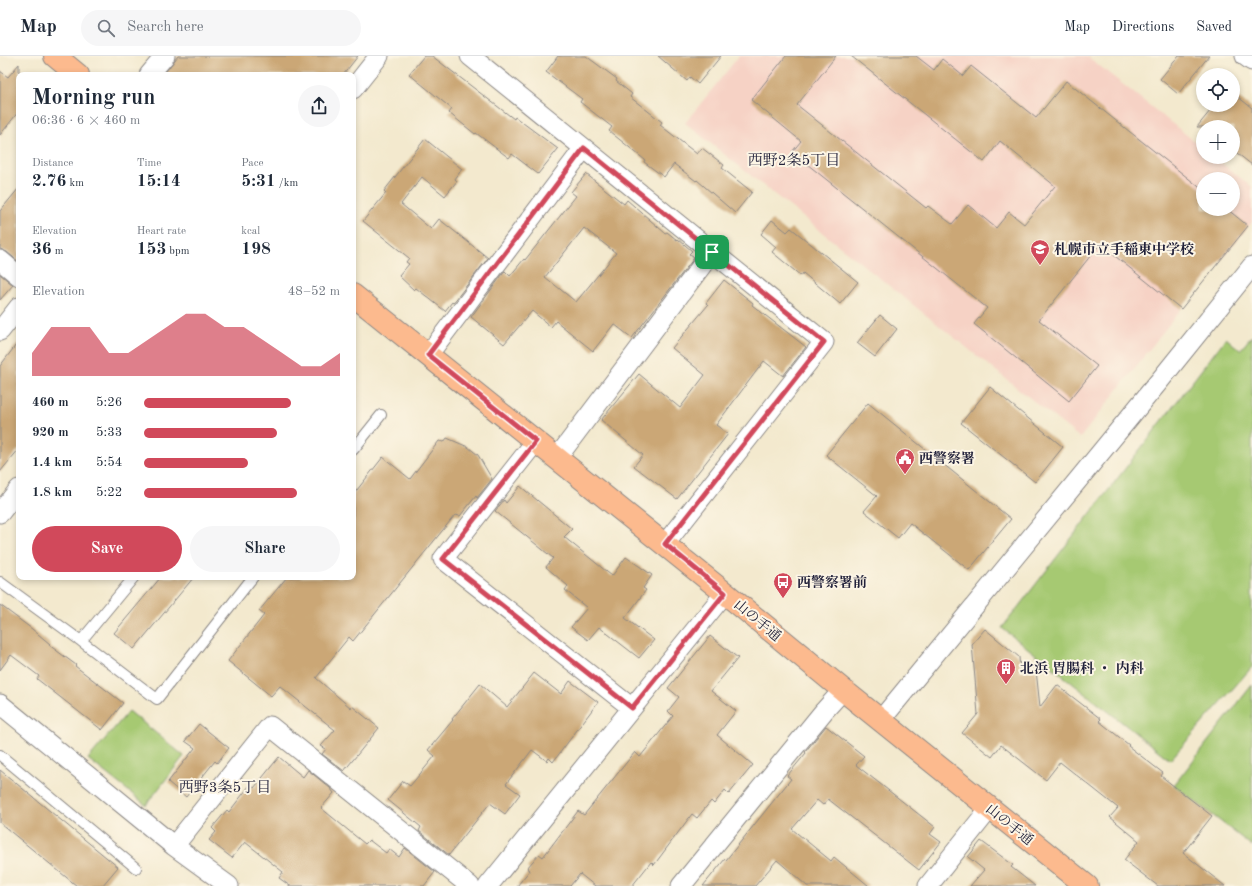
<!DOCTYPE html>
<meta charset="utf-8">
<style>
:root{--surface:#fff;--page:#f6f6f7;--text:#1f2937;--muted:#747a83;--line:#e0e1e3;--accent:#d1495b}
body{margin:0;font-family:"Old Standard TT","Noto Serif JP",serif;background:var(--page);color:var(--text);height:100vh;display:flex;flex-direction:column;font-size:15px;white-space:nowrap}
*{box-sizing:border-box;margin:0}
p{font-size:13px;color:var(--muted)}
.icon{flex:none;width:22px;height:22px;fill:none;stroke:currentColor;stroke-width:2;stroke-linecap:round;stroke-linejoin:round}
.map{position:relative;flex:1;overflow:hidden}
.panel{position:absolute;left:16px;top:16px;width:340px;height:508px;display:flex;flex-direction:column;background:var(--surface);border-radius:8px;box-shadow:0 2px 6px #0003}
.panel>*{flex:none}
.fabs{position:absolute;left:1196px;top:12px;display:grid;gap:8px}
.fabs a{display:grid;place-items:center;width:44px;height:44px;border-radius:50%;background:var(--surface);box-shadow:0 2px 6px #0003;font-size:20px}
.pin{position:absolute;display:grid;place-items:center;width:34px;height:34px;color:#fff;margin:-17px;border-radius:8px;box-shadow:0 2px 6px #0006}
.round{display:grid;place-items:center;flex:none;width:42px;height:42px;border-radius:21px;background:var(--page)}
.headline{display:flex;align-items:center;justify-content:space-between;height:68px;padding:0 16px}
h1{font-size:22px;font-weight:700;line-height:30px}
.metrics{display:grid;grid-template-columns:repeat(3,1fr);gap:6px;height:68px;padding:4px 16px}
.metrics div{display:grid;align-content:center}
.metrics b{font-size:17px;font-weight:700}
.metrics small{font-size:11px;font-weight:400}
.metrics p{font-size:11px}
.chart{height:112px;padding:8px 16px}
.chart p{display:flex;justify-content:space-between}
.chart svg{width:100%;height:72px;margin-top:4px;fill:var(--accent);opacity:.7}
.primary-button{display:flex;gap:8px;margin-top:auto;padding:8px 16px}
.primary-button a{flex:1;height:46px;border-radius:24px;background:var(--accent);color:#fff;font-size:16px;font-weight:700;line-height:46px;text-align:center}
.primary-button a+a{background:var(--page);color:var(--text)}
ul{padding:0 16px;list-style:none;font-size:13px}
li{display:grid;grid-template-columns:64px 48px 1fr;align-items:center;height:30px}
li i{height:10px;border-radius:5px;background:var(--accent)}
header{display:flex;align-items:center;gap:24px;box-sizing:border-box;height:56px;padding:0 20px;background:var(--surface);border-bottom:1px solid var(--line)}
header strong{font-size:19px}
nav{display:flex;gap:22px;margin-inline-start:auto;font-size:14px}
.search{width:280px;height:36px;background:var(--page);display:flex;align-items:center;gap:10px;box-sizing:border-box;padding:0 14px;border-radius:22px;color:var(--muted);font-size:15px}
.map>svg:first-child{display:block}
.built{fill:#f6d2c5;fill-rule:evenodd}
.green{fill:#a6c972;stroke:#647656}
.building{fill:#cba776;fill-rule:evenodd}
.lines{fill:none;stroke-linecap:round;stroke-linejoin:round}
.lane-casing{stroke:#8a8684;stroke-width:12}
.street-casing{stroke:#8a8684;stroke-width:21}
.primary-casing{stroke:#8a8684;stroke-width:24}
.lane{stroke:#fff;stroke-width:10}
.street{stroke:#fff;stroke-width:19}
.primary{stroke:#fcba8e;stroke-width:22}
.route-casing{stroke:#fff;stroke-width:8}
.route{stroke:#d1495b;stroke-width:5}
.labels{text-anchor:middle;stroke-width:4;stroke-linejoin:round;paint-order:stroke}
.poi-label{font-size:14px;font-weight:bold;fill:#22223b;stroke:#fcf5e5;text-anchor:start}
.street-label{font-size:14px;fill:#22223b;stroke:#fcf5e5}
.neighbourhood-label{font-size:15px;fill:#22223b;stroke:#fcf5e5}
</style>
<header>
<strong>Map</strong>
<div class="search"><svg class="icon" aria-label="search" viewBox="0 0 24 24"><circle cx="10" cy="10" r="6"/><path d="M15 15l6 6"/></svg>Search here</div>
<nav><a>Map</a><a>Directions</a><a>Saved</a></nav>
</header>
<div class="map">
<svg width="1252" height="830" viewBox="0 0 1252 830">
<rect width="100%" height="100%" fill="#fcf5e5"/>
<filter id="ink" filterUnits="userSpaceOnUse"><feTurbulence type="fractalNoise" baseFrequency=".025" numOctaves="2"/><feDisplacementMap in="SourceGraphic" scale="8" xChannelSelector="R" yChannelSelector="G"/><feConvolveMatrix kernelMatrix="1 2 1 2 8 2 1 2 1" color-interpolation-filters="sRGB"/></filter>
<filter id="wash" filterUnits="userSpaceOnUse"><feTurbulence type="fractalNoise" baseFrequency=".012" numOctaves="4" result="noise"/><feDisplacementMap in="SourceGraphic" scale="16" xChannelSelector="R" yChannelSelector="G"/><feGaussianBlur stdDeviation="0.9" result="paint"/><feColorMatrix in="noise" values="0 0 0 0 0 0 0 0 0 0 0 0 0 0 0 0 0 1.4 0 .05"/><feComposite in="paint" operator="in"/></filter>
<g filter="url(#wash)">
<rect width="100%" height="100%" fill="#f3e9ce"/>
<!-- built -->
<path class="built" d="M739,0h348l116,92v9h11l38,30v35l-71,87 -101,129 -395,-315zM1203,123h30v30h-30z"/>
<!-- green -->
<path class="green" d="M1252,280v331l-82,93 -168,-132 224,-290 14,12z
M1252,629v161l-78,-61z
M129,655l55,45 -38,49 -58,-46z"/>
<g id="blocks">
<!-- building -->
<path class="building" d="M178,0h180l-15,19h-180z
M424,0h8l82,63 1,-2 43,32 -20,25 -26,-20 -3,4 -33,-25 -1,1 -26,-21 3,-4 -43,-35z
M558,0h28l31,23 -1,2 16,13 -2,3 32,25 -2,3 37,29 5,-6 22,17 -2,3 30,24 -17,21 -38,-33 -1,1 -22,-17 -10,13 -20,-15 1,-2 -36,-29 3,-4 -32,-25 2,-3 -36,-27z
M658,0h63l-23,28 -8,-7 -3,4z
M786,0h50l-39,49 129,103 2,-2 24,18 16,-19 28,23 13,-16 15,12 31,-38 -55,-45 -16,21 -133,-106h65l18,14 8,-11 21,17 8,-10 65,52 30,-37 137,109v19h24l21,17 -67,83 -81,-65 -61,76 58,46 -28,35 -95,-77 13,-16 -195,-156 9,-11 -50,-41z
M1179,0h30l-31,38 -18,-15z
M19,8v47l-19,24v-64l8,6z
M1233,37l19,15v57l-19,-15v-23h-36l18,-22h18z
M425,83l37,30 -7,10 2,2 -12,15 -23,-19 -21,27 30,25 8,-10 49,39 -35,45 -1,-1 -7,9 -29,-23 -2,2 -15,-14 10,-12 -3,-2 3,-4 -46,-37 23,-28 -2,-2z
M586,118l38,30 3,-4 38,33 2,-1 10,8 1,-1 14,12 -3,3 5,4 -62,80 -18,-14 -21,27 -37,-30 -5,6 -19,-16 -28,33 -33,-27 34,-46 5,5 14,-17 1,1 51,-64 -5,-4zM584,172l32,25 -40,49 -31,-25z
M19,132v74l-12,-10 -7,-3v-38z
M772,164l15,12 4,-4 67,54 -18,22 -37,-31 -2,3 -29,-24 4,-5 -15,-13z
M0,218l13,11 -13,15z
M724,224l29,23 -1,2 54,42 -23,29 -19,-15 -48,64 12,9 -51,65 -43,-33 9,-11 -42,-35 38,-46 41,34 25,-33 -33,-27 36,-43 -2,-2z
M880,259l17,14 -22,28 -18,-14z
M19,285v108l-19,23v-106z
M990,331l73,60 -28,35 -74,-59z
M868,347l143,116 -42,51 -59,-47 -12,15 -34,-27 13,-15 -51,-41z
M447,382l21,9 10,8 14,24 -15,19 -1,-2 -16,20 -5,-1 -102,126 -4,-4 -33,41 35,30 1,-2 27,22 -35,43 -22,-17 4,-5 -5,-3 14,-16 -55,-44 -9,10 -43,-35 36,-46 -5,-4 28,-34h66v-82l30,-38 27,22 29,-38 5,1z
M520,430l52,43 -8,8 48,39 14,-19 26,18 -9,13 3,2 -21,28 29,22 -15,18 -40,-31 -11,13 -17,-13 16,-19 -22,-18 3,-4 -22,-19 7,-9 -58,-47 9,-11 2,3z
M161,521h33l-60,72 -20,-16z
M0,549l32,24 18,15 -1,1 27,20 -1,1 48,37 -21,27 -65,-51 2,-3 -28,-21 -11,15z
M985,573l34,28 1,14 16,-1 4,37 17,-22 44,34 -2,2 30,24 -1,1 35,27 -2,3 51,40 -29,37 42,33h-67l-34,-26 15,-19 -29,-24 8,-9 -58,-46 -14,18 -45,-35 -9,12 -30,-24 16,-19 -6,-70z
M710,580l28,22 -27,33 25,20 -19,24 36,30 -24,29 -4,-4 -11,14 -3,-3 -14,17 -5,-4 -38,51 -3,-3 -19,24h-37l-15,-12 -10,12h-53l13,-16 -3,-2 12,-14 4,3 35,-46 6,4 51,-63 5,5 33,-41 -5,-5 11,-14 -11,-9z
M534,617l27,21 9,-13 28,21 -45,60 -4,-4 -2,3 -15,-11 -26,34 14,10 -15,20 -15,-11 -41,52 -30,-24 2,-4 -33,-27 15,-19 7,5 25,-30 -7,-6 25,-30 -1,-1 28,-35 27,23z
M199,668l30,24 -12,15 -2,-2 -29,36 -18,-15 27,-34 -10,-7z
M826,670l38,30 -8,9 79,62 -5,7 11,8 -22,28 -91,-71 -5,6 -6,-5 -25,29 39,32 3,-4 35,29h-62l-30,-26 -22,26h-52l22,-27 1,1 65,-81 -4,-3 19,-23 -1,-1z
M279,701l24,20 5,-7 22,18 4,5 -13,15 44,36 4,-4 17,13 3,-4 10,8 6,-9 30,24 -11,14h-134l-11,-8 4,-6 -38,-30 -13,16 -23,-18 7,-8 -4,-4 15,-18 2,2 21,-27 4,3z
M0,714l118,97 -16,19h-25l-77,-63z
M981,785l32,24 -2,2 24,19h-65l14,-16 -16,-13z"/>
</g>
</g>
<g filter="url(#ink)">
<use href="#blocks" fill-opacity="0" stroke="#8a8684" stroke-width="1"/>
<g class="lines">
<defs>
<path id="lane" d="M353,394l28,-35
M0,526l81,59 76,58 96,-122
M81,585l53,-64
M0,699l136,113"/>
<path id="street" d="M470,0l354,286 -159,202
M1245,0l7,5
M149,19l16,-19
M353,33l26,-33
M0,204l19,16
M0,275l19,-24
M428,299l156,-207
M536,385l-93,118 189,149
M557,402l155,-206
M0,457l19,-24
M0,648l174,142 55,40
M880,665l281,-342 91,-113
M174,790l96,-120 200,160
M488,830l237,-293
M681,830l143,-175 19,-21
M928,830l62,-78"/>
<path id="primary" d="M55,0l23,19
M353,239l372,298 118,97 244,196"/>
</defs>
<!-- lane casing -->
<use href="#lane" class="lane-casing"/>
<!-- street casing -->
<use href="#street" class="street-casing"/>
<!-- primary casing -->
<use href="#primary" class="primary-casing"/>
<!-- lane -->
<use href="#lane" class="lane"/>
<!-- street -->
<use href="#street" class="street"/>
<!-- primary -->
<use href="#primary" class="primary"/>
</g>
</g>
<g class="lines" filter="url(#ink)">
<defs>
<path id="route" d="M584,92l240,194 -159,202 60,49 -93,115 -189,-149 93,-118 -108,-86z"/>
</defs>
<!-- route casing -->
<use href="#route" class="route-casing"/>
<!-- route -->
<use href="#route" class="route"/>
</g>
<!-- icons -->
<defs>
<symbol id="school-pin" viewBox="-11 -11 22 30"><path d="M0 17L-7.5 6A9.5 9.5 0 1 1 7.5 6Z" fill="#d1495b" stroke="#fcf5e5"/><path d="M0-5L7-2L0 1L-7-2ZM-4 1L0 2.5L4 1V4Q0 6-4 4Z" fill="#fff"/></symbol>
<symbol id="civic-pin" viewBox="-11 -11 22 30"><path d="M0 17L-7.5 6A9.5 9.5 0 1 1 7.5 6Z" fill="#d1495b" stroke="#fcf5e5"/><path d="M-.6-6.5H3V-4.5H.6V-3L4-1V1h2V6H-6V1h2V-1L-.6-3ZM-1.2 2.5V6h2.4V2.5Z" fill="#fff"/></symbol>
<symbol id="bus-pin" viewBox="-11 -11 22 30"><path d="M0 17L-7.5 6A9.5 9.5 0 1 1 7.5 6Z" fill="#d1495b" stroke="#fcf5e5"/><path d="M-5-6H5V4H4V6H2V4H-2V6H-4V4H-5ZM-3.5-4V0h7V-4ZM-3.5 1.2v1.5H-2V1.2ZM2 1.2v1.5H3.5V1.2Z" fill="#fff"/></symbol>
<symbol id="building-pin" viewBox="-11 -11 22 30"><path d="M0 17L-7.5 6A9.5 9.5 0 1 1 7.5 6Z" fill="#d1495b" stroke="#fcf5e5"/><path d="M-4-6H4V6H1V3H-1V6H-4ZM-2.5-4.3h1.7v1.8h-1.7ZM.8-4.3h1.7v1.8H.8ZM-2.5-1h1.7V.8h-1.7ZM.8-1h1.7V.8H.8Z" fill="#fff"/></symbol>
</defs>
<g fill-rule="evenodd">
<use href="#school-pin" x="1029" y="182" width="22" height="30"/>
<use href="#civic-pin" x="894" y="391" width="22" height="30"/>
<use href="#bus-pin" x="772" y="515" width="22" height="30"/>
<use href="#building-pin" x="995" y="601" width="22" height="30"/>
</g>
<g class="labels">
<!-- poi labels -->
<g class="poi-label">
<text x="1054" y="198">札幌市立手稲東中学校</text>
<text x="919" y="407">西警察署</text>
<text x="797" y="531">西警察署前</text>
<text x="1020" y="617">北浜 胃腸科 ・ 内科</text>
</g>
<!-- street labels -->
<g class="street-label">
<text transform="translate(758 564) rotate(40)" y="5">山の手通</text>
<text transform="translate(1010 768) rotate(39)" y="5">山の手通</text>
</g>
<!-- neighbourhood labels -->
<g class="neighbourhood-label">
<text x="794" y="109">西野2条5丁目</text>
<text x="225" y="736">西野3条5丁目</text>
</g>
</g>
</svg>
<div class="fabs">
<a><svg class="icon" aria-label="locate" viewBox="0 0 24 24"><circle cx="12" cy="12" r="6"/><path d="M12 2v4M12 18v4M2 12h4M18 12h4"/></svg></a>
<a>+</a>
<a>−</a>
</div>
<div class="pin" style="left:712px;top:196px;background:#1e9e55"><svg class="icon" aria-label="arrive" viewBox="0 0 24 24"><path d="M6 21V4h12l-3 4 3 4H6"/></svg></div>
<section class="panel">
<div class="headline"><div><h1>Morning run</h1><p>06:36 · 6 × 460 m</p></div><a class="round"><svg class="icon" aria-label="share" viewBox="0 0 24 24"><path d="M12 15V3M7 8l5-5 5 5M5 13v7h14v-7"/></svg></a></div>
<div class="metrics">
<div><p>Distance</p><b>2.76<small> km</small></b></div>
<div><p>Time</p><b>15:14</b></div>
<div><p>Pace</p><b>5:31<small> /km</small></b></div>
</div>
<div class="metrics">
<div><p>Elevation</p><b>36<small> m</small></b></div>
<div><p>Heart rate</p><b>153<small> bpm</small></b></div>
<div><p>kcal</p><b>198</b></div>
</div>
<div class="chart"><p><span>Elevation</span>48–52 m</p>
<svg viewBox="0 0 160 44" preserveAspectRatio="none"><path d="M0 44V30L10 14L20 14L30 14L40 30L50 30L60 22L70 14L80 6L90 6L100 14L110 14L120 22L130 30L140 38L150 38L160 30V44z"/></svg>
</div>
<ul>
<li><b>460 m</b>5:26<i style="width:75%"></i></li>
<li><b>920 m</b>5:33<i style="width:68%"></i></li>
<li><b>1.4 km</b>5:54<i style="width:53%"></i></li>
<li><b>1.8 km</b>5:22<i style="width:78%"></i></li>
</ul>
<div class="primary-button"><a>Save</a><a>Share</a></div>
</section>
</div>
